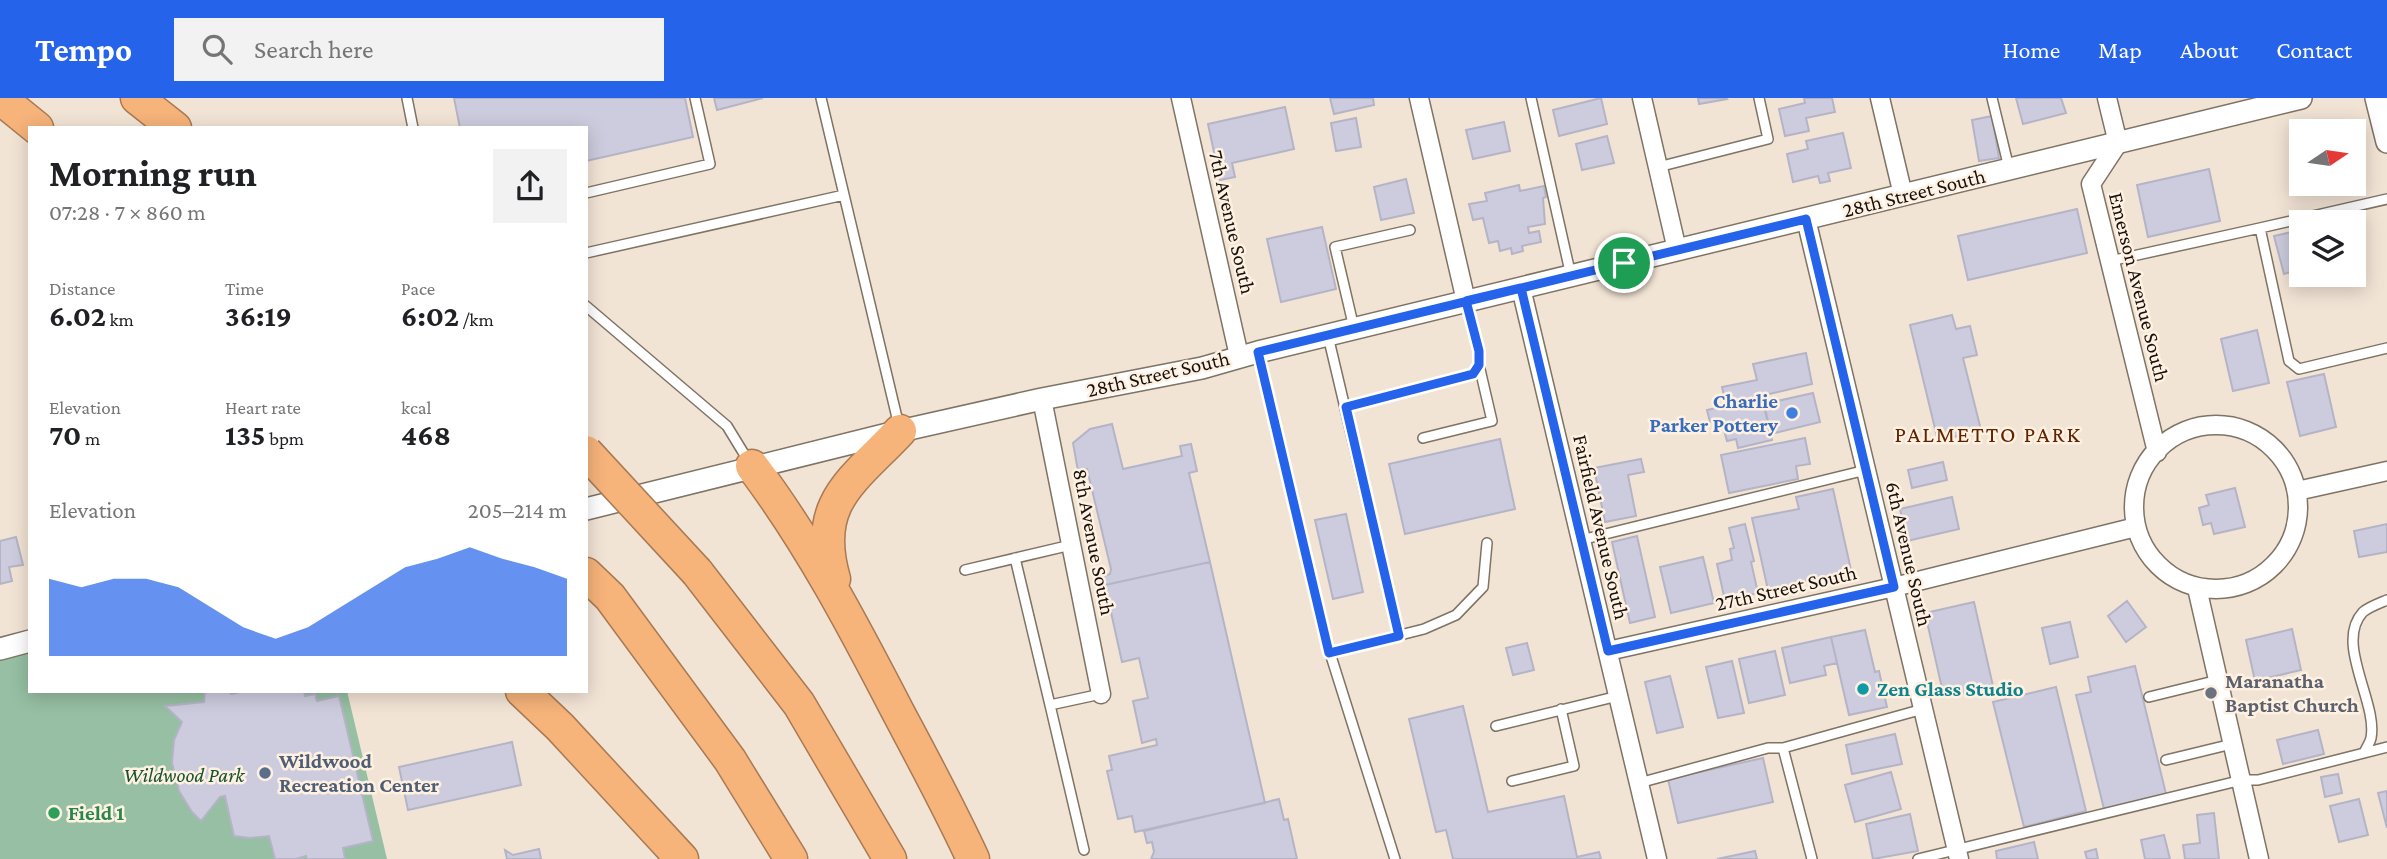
<!DOCTYPE html>
<meta charset="utf-8">
<style>
:root{--surface:#fff;--page:#f2f2f2;--text:#202124;--muted:#757577;--accent:#2563eb}
body{margin:0;font-family:"Crimson Pro",serif;background:var(--page);color:var(--text);height:100vh;display:flex;flex-direction:column;font-size:26px;white-space:nowrap}
*{box-sizing:border-box;margin:0}
p{font-size:23px;color:var(--muted)}
.icon{flex:none;width:38px;height:38px;fill:none;stroke:currentColor;stroke-width:2;stroke-linecap:round;stroke-linejoin:round}
.map{position:relative;flex:1;overflow:hidden}
.details{position:absolute;left:28px;top:28px;width:560px;height:567px;display:flex;flex-direction:column;background:var(--surface);border-radius:0px;box-shadow:0 4px 18px #0003}
.details>*{flex:none}
.needle{width:46px;rotate:77deg}
.fabs{position:absolute;left:2289px;top:21px;display:grid;gap:14px}
.fabs a{display:grid;place-items:center;width:77px;height:77px;border-radius:0px;background:var(--surface);box-shadow:0 4px 18px #0003;font-size:35px}
.pin{position:absolute;display:grid;place-items:center;width:60px;height:60px;color:#fff;margin:-30px;border:4px solid #fff;border-radius:50%;box-shadow:0 2px 7px #0007}
.round{display:grid;place-items:center;flex:none;width:74px;height:74px;border-radius:0px;background:var(--page)}
.head{display:flex;align-items:center;justify-content:space-between;height:119px;padding:0 21px}
h1{font-size:38px;font-weight:700;line-height:52px}
.metrics{display:grid;grid-template-columns:repeat(3,1fr);gap:10px;height:119px;padding:7px 21px}
.metrics div{display:grid;align-content:center}
.metrics b{font-size:30px;font-weight:700}
.metrics small{font-size:19px;font-weight:400}
.metrics p{font-size:19px}
.chart{height:196px;padding:14px 21px}
.chart p{display:flex;justify-content:space-between}
.chart svg{width:100%;height:126px;margin-top:7px;fill:var(--accent);opacity:.7}
header{display:flex;align-items:center;gap:42px;box-sizing:border-box;height:98px;padding:0 35px;background:var(--accent);color:#fff}
header strong{font-size:33px}
nav{display:flex;gap:38px;margin-inline-start:auto;font-size:24px}
.search{width:490px;height:63px;background:var(--page);display:flex;align-items:center;gap:18px;box-sizing:border-box;padding:0 24px;border-radius:0px;color:var(--muted);font-size:26px}
.map>svg:first-child{display:block}
.green{fill:#96bfa3}
.building{fill:#cdccde;stroke:#b5b4c6;stroke-width:2}
.lines{fill:none;stroke-linecap:round;stroke-linejoin:round}
.service-casing{stroke:#7e7365;stroke-width:12}
.minor-casing{stroke:#7e7365;stroke-width:21}
.tertiary-casing{stroke:#7e7365;stroke-width:24}
.motorway-casing{stroke:#a87a54;stroke-width:35}
.service{stroke:#fff;stroke-width:9}
.minor{stroke:#fff;stroke-width:18}
.tertiary{stroke:#fff;stroke-width:21}
.motorway{stroke:#f6b37a;stroke-width:32}
.motorway-bridge-casing{stroke:#a87a54;stroke-width:35;stroke-linecap:butt}
.motorway-bridge{stroke:#f6b37a;stroke-width:32}
.route-casing{stroke:#fff;stroke-width:14}
.route{stroke:#2563eb;stroke-width:9}
.shop-dot{fill:#3f7fe0;stroke:#fff1e2;stroke-width:2.5}
.culture-dot{fill:#0f9aa8;stroke:#fff1e2;stroke-width:2.5}
.worship-dot{fill:#6b7280;stroke:#fff1e2;stroke-width:2.5}
.service-dot{fill:#5c6f8a;stroke:#fff1e2;stroke-width:2.5}
.leisure-dot{fill:#2e9e5b;stroke:#fff1e2;stroke-width:2.5}
.labels{text-anchor:middle;stroke-width:5;stroke-linejoin:round;paint-order:stroke}
.street-label{font-size:21px;fill:#16110c;stroke:#fff1e2}
.shop-label{font-size:21px;font-weight:bold;fill:#366cbe;stroke:#fff1e2;text-anchor:end}
.worship-label{font-size:21px;font-weight:bold;fill:#5b616d;stroke:#fff1e2;text-anchor:start}
.culture-label{font-size:21px;font-weight:bold;fill:#0d838f;stroke:#fff1e2;text-anchor:start}
.service-label{font-size:21px;font-weight:bold;fill:#4e5e75;stroke:#fff1e2;text-anchor:start}
.park-label{font-size:21px;font-style:italic;fill:#175130;stroke:#fff1e2}
.leisure-label{font-size:21px;font-weight:bold;fill:#27864d;stroke:#fff1e2;text-anchor:start}
.neighbourhood-label{font-size:23px;letter-spacing:2px;fill:#622400;stroke:#fff1e2}
</style>
<header>
<strong>Tempo</strong>
<div class="search"><svg class="icon" aria-label="search" viewBox="0 0 24 24"><circle cx="10" cy="10" r="6"/><path d="M15 15l6 6"/></svg>Search here</div>
<nav><a>Home</a><a>Map</a><a>About</a><a>Contact</a></nav>
</header>
<div class="map">
<svg width="2387" height="761" viewBox="0 0 2387 761">
<rect width="100%" height="100%" fill="#f2e4d5"/>
<!-- green -->
<path class="green" d="M30,543v50h317l40,168h-387v-210z"/>
<!-- building -->
<path class="building" d="M454,0h231l8,39 -107,24v-33h-126z
M714,0h49l-46,12z
M1330,0h43l1,7 -40,9z
M1601,0l6,26 -48,12 -6,-26z
M1698,0h28l1,1 -28,5z
M1804,0h28l3,14 -29,6 3,13 -24,5 -6,-27 26,-6z
M2016,0h45l5,15 -43,11z
M1285,9l9,42 -62,14 3,14 -15,3 -12,-56z
M1992,18l7,42 -20,3 -7,-41z
M1356,20l5,29 -25,4 -5,-28z
M1504,24l6,29 -37,8 -7,-29z
M1843,35l8,35 -23,5 2,8 -10,2 -2,-7 -25,6 -6,-28 21,-5 -2,-8z
M1607,38l7,27 -32,7 -6,-26z
M2301,39v44l-9,-42z
M2209,71l11,52 -72,16 -11,-52z
M1406,81l8,34 -33,7 -7,-33z
M1519,87l1,6 24,-5 2,11 -3,1 2,26 -17,3 1,6 10,-2 2,11 -19,4 1,5 -11,3 -1,-6 -11,3 -2,-10 -9,2 -6,-25 -10,2 -4,-16 18,-3 -2,-8z
M2077,111l10,44 -119,27 -10,-44z
M1322,129l14,62 -55,13 -14,-63z
M2301,132v39l-17,5 -10,-38z
M1952,217l4,14 14,-3 7,29 -14,3 18,72 -43,11 -28,-116z
M2257,232l12,53 -36,8 -12,-52z
M1806,255l6,31 -86,20 -4,-17 35,-7 -4,-16z
M2324,276l12,53 -36,9 -13,-54z
M1813,295l7,29 -49,12 -7,-30z
M1762,300l10,42 -34,8 -2,-9 -9,2 -6,-22 -11,3 -3,-12z
M1112,326l11,45 59,-13 -2,-10 11,-2 6,27 -8,2 21,89 -105,23 -2,-9 7,-2 1,-5 -24,-100 -9,2 -5,-28 17,-14z
M1805,340l5,26 -14,2 2,13 -69,14 -8,-38z
M1500,341l15,70 -110,25 -16,-70z
M1641,361l3,13 -16,3 8,41 -31,6 -11,-54z
M1943,364l4,18 -35,8 -4,-18z
M2235,390l10,39 -31,7 -3,-11 -8,2 -4,-17 10,-3 -3,-10z
M1833,391l18,81 -83,20 -16,-72 47,-9 -3,-12z
M1952,399l7,32 -52,12 -7,-32z
M1346,416l17,78 -30,7 -18,-79z
M1745,426l9,37 -3,1 7,31 -33,8 -8,-37 15,-4 -2,-11 4,-1 -5,-20z
M2387,426v28l-28,5 -5,-26z
M1637,438l18,81 -25,6 -18,-81z
M16,439l7,28 -14,2 3,14 -12,3v-43z
M1703,459l11,46 -43,10 -11,-46z
M1210,464l55,241 -130,29 -3,-16 -14,3 -11,-48 5,-1 -3,-14 48,-11 -1,-6 -14,4 -9,-42 15,-3 -9,-40 -17,4 -17,-77z
M2127,503l19,26 -20,15 -18,-26z
M1974,504l19,84 -49,11 -19,-84z
M2070,524l8,35 -28,7 -8,-36z
M2292,531l9,41 -46,11 -9,-41z
M1865,532l10,42 4,-1 8,36 -38,8 -18,-78z
M1831,539l6,26 -13,3 2,9 -36,8 -8,-35z
M1527,545l7,27 -21,5 -7,-27z
M1775,553l10,44 -36,8 -10,-44z
M1732,563l12,52 -26,5 -12,-51z
M2135,568l31,128 -62,15 -28,-114 15,-3 -3,-15z
M1670,578l13,51 -26,6 -12,-51z
M2056,589l30,124 -62,16 -31,-125z
M229,593l2,3 6,-1v-2h67l1,5 10,-2 2,7 22,-5 34,145 -30,7 2,11h-38l-1,-3 -10,3h-21l-6,-23 -19,2 -16,-2 -9,-40 -5,1 -19,24 -9,-9 -13,-21 -7,-28 2,-23 8,-18 -17,-16 39,-4 1,-11z
M1463,608l25,106 76,-16 13,61 22,-5 2,7h-148l-7,-29 -10,2 -27,-113z
M2318,632l6,24 -41,10 -6,-24z
M1895,636l7,30 -50,10 -6,-29z
M512,644l9,43 -113,25 -9,-43z
M1763,660l10,44 -95,21 -10,-44z
M1891,674l10,37 -46,13 -10,-37z
M2338,676l4,19 -17,4 -4,-20z
M2387,693v37l-9,-35z
M1279,701l5,21 4,-1 9,40h-146l3,-7 -2,-10 -5,1 -3,-12z
M2359,701l9,36 -29,7 -9,-36z
M2214,715l5,46h-34l-2,-14 17,-2 -3,-28z
M1910,716l8,37 -45,8 -7,-35z
M2164,737l6,24h-25l-4,-19z
M2034,744l4,17h-41l-1,-8z
M539,751l2,10h-34l-2,-9 8,5z
M2096,751l2,10h-11l-2,-7z
M1755,753l2,8h-40z"/>
<g class="lines">
<defs>
<path id="service" d="M407,0l6,30
M821,0l78,328
M1531,0l40,178
M1992,0l17,70
M1658,69l110,-28 -9,-41
M586,95l124,-29 -15,-66
M2260,130l127,-29
M586,155l258,-58
M2110,163l150,-33 29,133 10,8 88,-21
M586,208l141,120 22,36
M1354,230l-19,-81 75,-17
M1328,238l71,300
M1258,254l66,282 71,225
M1346,309l127,-33 6,-9v-14l-13,-50
M1423,340l69,-17 -13,-56
M1581,442l285,-70
M1015,460l35,147 51,-11
M965,472l106,-25
M1329,555l95,-24 32,-14 27,-28 4,-44
M2149,599l69,-17
M1050,607l34,145
M1496,628l122,-30
M1783,650l29,111
M2364,655l23,-6
M2166,662l66,-16
M1512,683l62,-15 -13,-57
M1639,685l129,-35h15l140,-39
M1918,761l324,-79h16l106,-27c2,-5 6,-10 7,-15 7,-36 -37,-95 -8,-126 6,-5 17,-9 24,-12"/>
<path id="minor" d="M1181,0l58,258
M1419,0l47,203
M1642,0l35,152
M1880,0l23,97
M2107,0l11,45 -27,41 66,268
M1806,121l153,640
M1521,190l136,571
M1042,301l59,295
M2134 409a82 82 0 1 1 164 0a82 82 0 1 1-164 0Z
M2297,393l90,-20
M2197,490l62,271
M1608,553l286,-64 242,-60"/>
<path id="tertiary" d="M2376,0l11,44
M586,411l314,-78 142,-32 160,-31 56,-16 1043,-254
M0,551l30,-8"/>
<path id="motorway" d="M0,0l37,30
M137,0l38,30
M752,368c58,77 102,161 146,246 26,49 52,97 75,147
M697,474l102,132 91,155
M586,476l24,23 120,163 61,99
M834,481c-22,-77 19,-98 66,-148
M522,593l38,36 122,132"/>
</defs>
<!-- service casing -->
<use href="#service" class="service-casing"/>
<!-- minor casing -->
<use href="#minor" class="minor-casing"/>
<!-- tertiary casing -->
<use href="#tertiary" class="tertiary-casing"/>
<!-- motorway casing -->
<use href="#motorway" class="motorway-casing"/>
<!-- service -->
<use href="#service" class="service"/>
<!-- minor -->
<use href="#minor" class="minor"/>
<!-- tertiary -->
<use href="#tertiary" class="tertiary"/>
<!-- motorway -->
<use href="#motorway" class="motorway"/>
<defs>
<path id="motorway-bridge" d="M586,354l111,120"/>
</defs>
<!-- motorway-bridge casing -->
<use href="#motorway-bridge" class="motorway-bridge-casing"/>
<!-- motorway-bridge -->
<use href="#motorway-bridge" class="motorway-bridge"/>
</g>
<g class="lines">
<defs>
<path id="route" d="M1624,165l-366,89 71,301 70,-17 -53,-229 127,-33 6,-9v-14l-13,-50 55,-13 87,363 286,-64 -88,-368 -182,44"/>
</defs>
<!-- route casing -->
<use href="#route" class="route-casing"/>
<!-- route -->
<use href="#route" class="route"/>
</g>
<!-- markers -->
<circle class="shop-dot" cx="1792" cy="315" r="7"/>
<circle class="culture-dot" cx="1863" cy="591" r="7"/>
<circle class="worship-dot" cx="2211" cy="595" r="7"/>
<circle class="service-dot" cx="265" cy="675" r="7"/>
<circle class="leisure-dot" cx="54" cy="715" r="7"/>
<g class="labels">
<!-- street labels -->
<g class="street-label">
<text transform="translate(1914 95) rotate(-14)" y="7">28th Street South</text>
<text transform="translate(1232 124) rotate(77)" y="7">7th Avenue South</text>
<text transform="translate(2139 189) rotate(76)" y="7">Emerson Avenue South</text>
<text transform="translate(1158 276) rotate(-13)" y="7">28th Street South</text>
<text transform="translate(1601 429) rotate(77)" y="7">Fairfield Avenue South</text>
<text transform="translate(1094 444) rotate(79)" y="7">8th Avenue South</text>
<text transform="translate(1909 456) rotate(77)" y="7">6th Avenue South</text>
<text transform="translate(1786 490) rotate(-13)" y="7">27th Street South</text>
</g>
<!-- shop labels -->
<g class="shop-label">
<text x="1778" y="310">Charlie<tspan x="1778" dy="24">Parker Pottery</tspan></text>
</g>
<!-- worship labels -->
<g class="worship-label">
<text x="2225" y="590">Maranatha<tspan x="2225" dy="24">Baptist Church</tspan></text>
</g>
<!-- culture labels -->
<g class="culture-label">
<text x="1877" y="598">Zen Glass Studio</text>
</g>
<!-- service labels -->
<g class="service-label">
<text x="279" y="670">Wildwood<tspan x="279" dy="24">Recreation Center</tspan></text>
</g>
<!-- park labels -->
<g class="park-label">
<text x="184" y="684">Wildwood Park</text>
</g>
<!-- leisure labels -->
<g class="leisure-label">
<text x="68" y="722">Field 1</text>
</g>
<!-- neighbourhood labels -->
<g class="neighbourhood-label">
<text x="1988" y="344">PALMETTO PARK</text>
</g>
</g>
</svg>
<div class="fabs">
<a><svg class="needle" viewBox="-14 -14 28 28"><path d="M0-13l5 13h-10z" fill="#e53935"/><path d="M0 13l5-13h-10z" fill="#757577"/></svg></a>
<a><svg class="icon" aria-label="layers" viewBox="0 0 24 24"><path d="M12 4l9 5-9 5-9-5zM3 14l9 5 9-5"/></svg></a>
</div>
<div class="pin" style="left:1624px;top:165px;background:#1e9e55"><svg class="icon" aria-label="arrive" viewBox="0 0 24 24"><path d="M6 21V4h12l-3 4 3 4H6"/></svg></div>
<section class="details">
<div class="head"><div><h1>Morning run</h1><p>07:28 · 7 × 860 m</p></div><a class="round"><svg class="icon" aria-label="share" viewBox="0 0 24 24"><path d="M12 15V3M7 8l5-5 5 5M5 13v7h14v-7"/></svg></a></div>
<div class="metrics">
<div><p>Distance</p><b>6.02<small> km</small></b></div>
<div><p>Time</p><b>36:19</b></div>
<div><p>Pace</p><b>6:02<small> /km</small></b></div>
</div>
<div class="metrics">
<div><p>Elevation</p><b>70<small> m</small></b></div>
<div><p>Heart rate</p><b>135<small> bpm</small></b></div>
<div><p>kcal</p><b>468</b></div>
</div>
<div class="chart"><p><span>Elevation</span>205–214 m</p>
<svg viewBox="0 0 160 44" preserveAspectRatio="none"><path d="M0 44V17L10 20L20 17L30 17L40 20L50 27L60 34L70 38L80 34L90 27L100 20L110 13L120 10L130 6L140 10L150 13L160 17V44z"/></svg>
</div>
</section>
</div>
